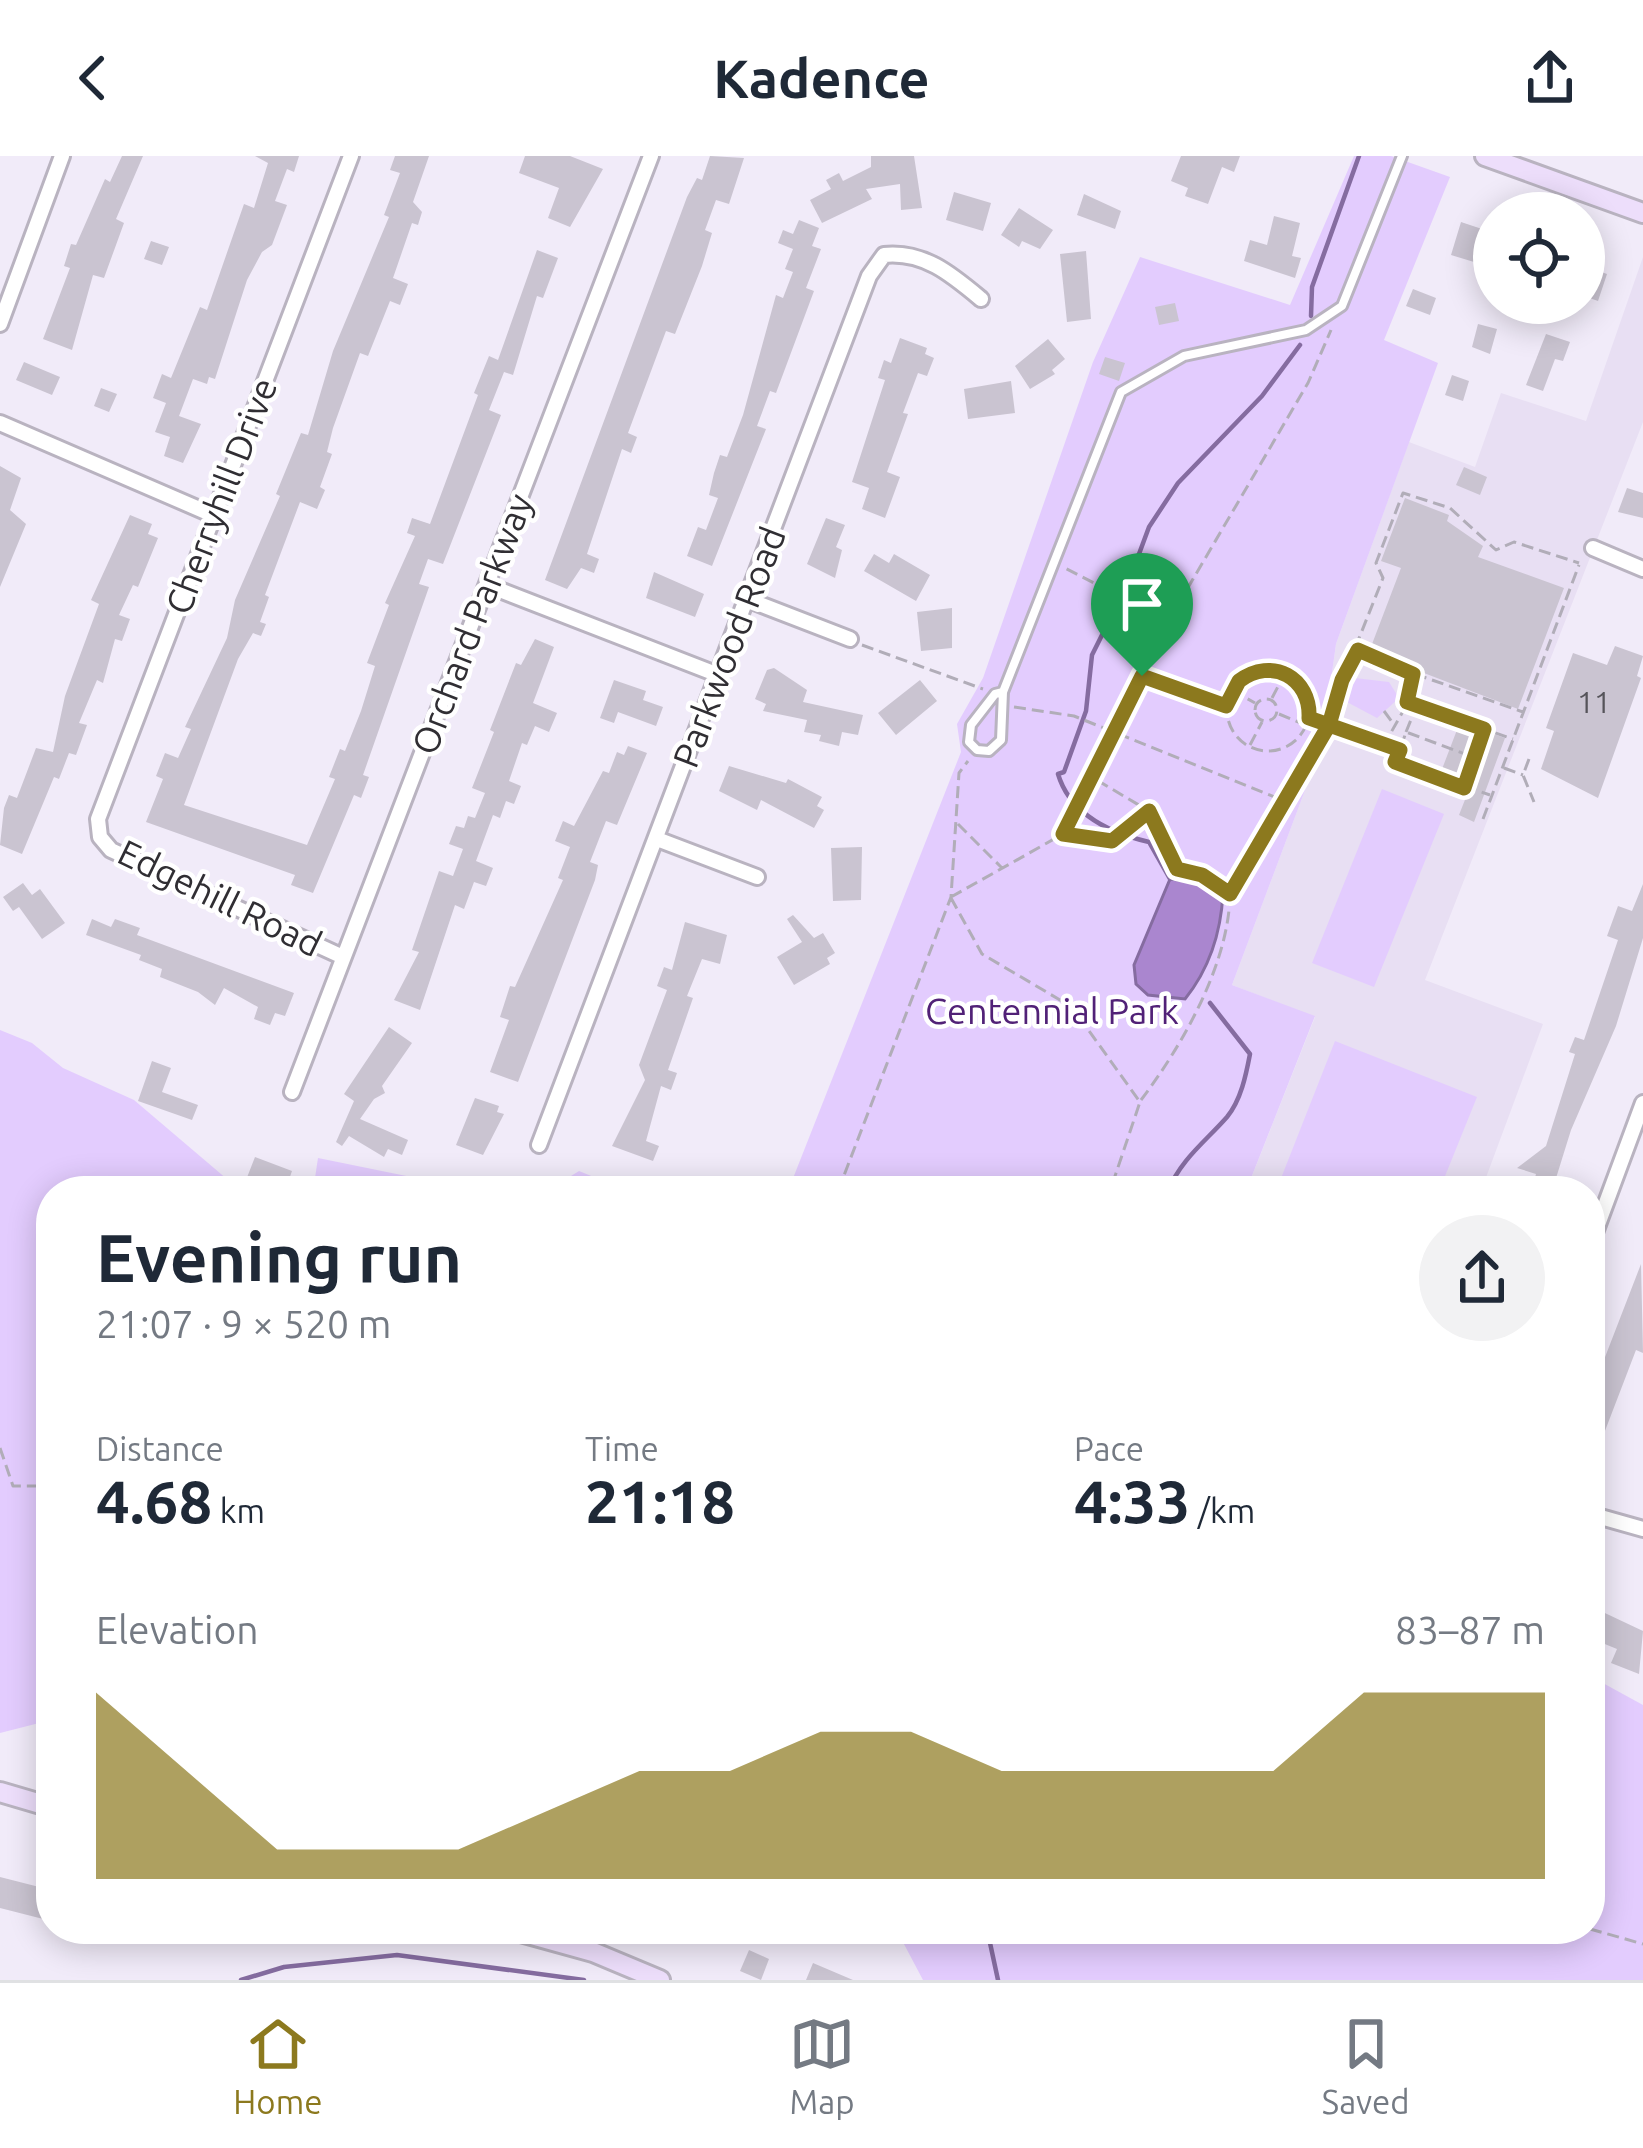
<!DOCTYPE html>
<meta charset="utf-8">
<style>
:root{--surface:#fff;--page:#f2f2f3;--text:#1f2937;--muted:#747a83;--line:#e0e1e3;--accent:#8c791e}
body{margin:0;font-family:Ubuntu,sans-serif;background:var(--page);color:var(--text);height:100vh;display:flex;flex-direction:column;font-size:45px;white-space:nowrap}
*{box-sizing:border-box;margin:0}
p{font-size:39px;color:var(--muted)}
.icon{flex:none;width:66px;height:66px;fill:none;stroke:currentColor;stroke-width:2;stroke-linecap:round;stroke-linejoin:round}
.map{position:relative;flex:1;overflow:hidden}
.panel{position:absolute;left:36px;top:1020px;width:1569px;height:768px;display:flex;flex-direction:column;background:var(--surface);border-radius:48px;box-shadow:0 6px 30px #0003}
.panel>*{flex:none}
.buttons{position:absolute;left:1473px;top:36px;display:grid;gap:24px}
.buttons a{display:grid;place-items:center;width:132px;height:132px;border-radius:50%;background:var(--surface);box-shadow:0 6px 30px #0003;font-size:60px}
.pin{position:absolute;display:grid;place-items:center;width:102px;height:102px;color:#fff;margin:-123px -51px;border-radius:50% 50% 50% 0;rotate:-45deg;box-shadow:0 0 12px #0007}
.pin .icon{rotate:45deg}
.round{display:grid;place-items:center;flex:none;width:126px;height:126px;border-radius:63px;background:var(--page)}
.head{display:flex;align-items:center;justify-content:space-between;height:204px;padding:0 60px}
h1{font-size:66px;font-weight:600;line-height:90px}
.figures{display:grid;grid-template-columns:repeat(3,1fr);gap:18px;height:204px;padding:12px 60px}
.figures div{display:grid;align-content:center}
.figures b{font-size:60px;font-weight:600}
.figures small{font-size:33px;font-weight:400}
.figures p{font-size:33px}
.chart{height:336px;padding:24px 60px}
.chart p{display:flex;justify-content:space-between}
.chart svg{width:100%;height:216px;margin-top:12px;fill:var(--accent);opacity:.7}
header{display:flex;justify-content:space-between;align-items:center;height:156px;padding:0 60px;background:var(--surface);font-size:54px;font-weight:600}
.tabs{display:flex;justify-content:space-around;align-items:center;height:168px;border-top:3px solid var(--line);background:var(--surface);font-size:33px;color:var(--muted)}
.tabs a{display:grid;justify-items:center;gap:6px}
.tabs .active{color:var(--accent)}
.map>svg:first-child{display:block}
.built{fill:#e8dff3}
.green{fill:#e3ccfe}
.water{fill:#aa86cf;stroke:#856ca0;stroke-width:3}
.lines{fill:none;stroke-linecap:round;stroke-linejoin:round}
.stream{stroke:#856ca0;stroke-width:4.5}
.building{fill:#cac4d1}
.lane-casing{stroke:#b9b3c0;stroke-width:14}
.street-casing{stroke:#b9b3c0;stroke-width:20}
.secondary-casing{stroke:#b9b3c0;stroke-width:24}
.path{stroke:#b1adb8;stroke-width:3;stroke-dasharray:12 6;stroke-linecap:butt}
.lane{stroke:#fff;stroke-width:8}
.street{stroke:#fff;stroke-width:14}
.secondary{stroke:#eddefb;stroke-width:18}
.route-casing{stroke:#fff;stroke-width:24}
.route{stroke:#8c791e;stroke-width:15}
.labels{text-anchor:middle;stroke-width:9;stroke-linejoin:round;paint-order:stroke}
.number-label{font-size:30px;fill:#56545a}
.street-label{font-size:36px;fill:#302e33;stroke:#fff}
.park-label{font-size:36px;fill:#512177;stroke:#fff}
</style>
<header><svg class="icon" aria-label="back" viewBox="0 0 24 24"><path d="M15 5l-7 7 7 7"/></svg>Kadence<svg class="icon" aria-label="share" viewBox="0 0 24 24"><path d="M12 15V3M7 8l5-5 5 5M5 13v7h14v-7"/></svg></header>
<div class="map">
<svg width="1643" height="1824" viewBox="0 0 1643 1824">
<rect width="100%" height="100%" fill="#f1ebf9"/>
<!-- built -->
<path class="built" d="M1643,101v165l-218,558 118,44 -62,167h-235l69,-174 -83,-32 90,-240 14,-101 73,-202 66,25 26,-74 85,28z"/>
<!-- green -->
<path class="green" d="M1354,0h37l59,21 -66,163 54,23 -102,281 -14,101 -90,240 83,31 -69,175h-458l173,-439 -4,-28 26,-46 110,-316 47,-105 150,48z
M1355,522l34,4 10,16 -22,20 -32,-17z
M1382,633l62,25 -70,173 -62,-24z
M0,874l32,13 31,25 71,32 107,91h-190v529l-51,13z
M1335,885l142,56 -38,94h-163z
M318,1002l162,33h-167z
M579,1015l49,20h-81z
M1590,1520l53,29v275h-720l-27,-51h694z"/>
<!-- water -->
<path class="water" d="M1170,723l42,5 11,9c-2,39 -13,75 -38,106l-37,-4 -12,-11 -2,-19z"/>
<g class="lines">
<!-- stream -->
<path class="stream" d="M1311,160l1,-29 47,-131
M1170,723l-21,-37c-39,-9 -79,-28 -91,-68l6,-2 22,-61 6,-56 37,-74 20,-54 29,-44 84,-87 38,-51
M1168,1035c13,-32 38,-50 59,-74 14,-17 19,-42 23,-63l-40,-51
M987,1773l11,51
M241,1824l43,-13 113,-12 187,25"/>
</g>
<!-- building -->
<path class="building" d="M122,0h21l-27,63 8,4 -20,55 -11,-3 -21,75 -29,-11 27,-71 -6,-2 7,-22 5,1 29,-66 5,3z
M255,0h44l-5,16 -7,-3 -12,32 12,4 -15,40 -10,7 -15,28 -32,99 -6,-2 -2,7 -14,-5 -14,37 22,8 -18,39 -19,-7 6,-19 -15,-5 11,-29 -13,-5 9,-24 9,4 29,-71 7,3 37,-106 10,4 14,-45z
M395,0h34l-16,46 9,10 -4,13 -6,-2 -19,55 15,6 -8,21 -10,-4 -22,55 -8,-3 -27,75 -6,24 5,2 -12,33 5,3 -8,19 -17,-7 -35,93 4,2 -9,25 6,2 -5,12 -8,-3 -15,26 -54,146 123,40 28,-66 -6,-2 11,-28 5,2 16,-40 14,-45 -8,-3 22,-58 -4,-2 30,-67 -8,-3 5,-15 18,6 48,-129 -4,-2 15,-37 9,4 39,-110 21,8 -15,40 -6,-2 -24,79 -9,-3 -15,38 12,5 -58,149 -15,-5 -9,25 10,3 -66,188 6,2 -8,21 -7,-3 -41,98 -22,-8 4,-10 -149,-53 17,-43 -7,-3 9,-23 13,5 13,-29 -6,-2 42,-89 8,-38 45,-104 -4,-2 25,-61 7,2 25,-84 56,-134 -5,-2 16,-42 -10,-3z
M525,0h45l33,13 -33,58 -22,-9 11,-30 -40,-15z
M710,0l34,2 -15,46 -13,-4 -11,30 7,3 -10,33 -27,68 -9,-3 -9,24 -29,78 9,4 -6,16 -9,-4 -35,105 12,5 -5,14 -13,-5 -14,21 -22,-9 142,-383 10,-19 5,2z
M871,0h43l8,52 -21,2 -1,-26 -34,5 6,10 -50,24 -12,-23 21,-11 -5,-9 13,-7 4,8 28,-14z
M1181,0h59l-6,16 -12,-5 -14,37 -23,-8 3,-8 -17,-7z
M954,36l37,11 -8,28 -37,-11z
M1084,38l37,17 -6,18 -38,-14z
M1019,52l34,22 -13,19 -18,-8 -3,6 -18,-12z
M1274,60l26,7 -8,33 9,2 -6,20 -51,-17 6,-21 17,5z
M799,64l20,8 -7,18 9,3 -15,39 8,3 -38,102 -6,-2 -13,35 9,3 -54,137 -25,-10 11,-29 8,3 12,-32 -9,-3 5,-22 6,-18 7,2 16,-42 33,-120 7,3 10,-26 -8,-3 8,-20 -15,-6 5,-13 10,4z
M1461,66l30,10 -17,30 -23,-7z
M151,85l18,6 -7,18 -18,-6z
M1086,95l5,68 -24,3 -7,-68z
M1584,110l23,8 -9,27 -14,-5z
M1413,133l23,9 -6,17 -24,-9z
M1175,147l4,18 -20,4 -4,-18z
M1478,168l19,5 -7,25 -18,-7z
M1546,178l24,8 -7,19 -8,-2 -12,32 -17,-6z
M900,182l27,10 -2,6 9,4 -7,18 -9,-3 -15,40 5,1 -21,58 13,5 -15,41 -23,-9 7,-21 -17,-6 33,-102 -7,-2 6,-18 7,3z
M1048,183l17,20 -13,11 3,4 -25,15 -15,-23z
M1105,201l20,6 -6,18 -20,-7z
M24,206l36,15 -8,18 -36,-15z
M1452,219l17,6 -6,20 -18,-6z
M1011,225l4,32 -47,6 -4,-30z
M101,232l16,6 -8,18 -15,-6z
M0,310l21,12 -11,32 16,14 -26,63z
M1464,311l23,10 -7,18 -24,-10z
M1627,332l16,5v25l-25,-6z
M1405,342l44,17 -2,6 36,25 -5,11 86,31 -46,121 -149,-57 32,-84 -20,-7z
M130,359l22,9 -4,10 10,4 -20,49 -5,-2 -14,30 11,4 -8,22 -7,-2 -12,44 -6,-3 -18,43 8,2 -11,30 -7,-2 -10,26 -5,-2 -32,77 -22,-9 4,-37 5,-13 8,3 19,-50 17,4 12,-56 34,-92 -8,-4z
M826,362l19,7 -9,22 6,3 -7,28 -28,-14z
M874,398l15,9 5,-9 36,21 -14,26 -52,-30z
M654,416l50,22 -9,23 -49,-19z
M952,452v40l-31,3 -4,-39z
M535,483l19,8 -21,56 24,10 -8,19 -14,-6 -8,19 -5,-2 -13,38 12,5 -7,18 -8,-3 -6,17 -7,-3 -17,46 17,7 -7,18 -12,-4 -10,27 -9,-4 -35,105 -26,-10 25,-48 -7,-2 27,-79 14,5 10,-27 -14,-5 7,-18 8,2 4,-12 7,2 10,-25 -13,-5 22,-56 -4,-2 26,-67 5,2z
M1615,490l28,10 -6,20 4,2 -43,120 -57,-29 13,-38 -8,-3 27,-75 34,12z
M774,512l33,22 -4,12 60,13 -5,20 -16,-3 -3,14 -20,-5 2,-6 -17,-3 3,-12 -44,-9 3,-7 -11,-5 12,-29z
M614,524l32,11 -3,9 20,7 -7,19 -38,-14 -4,11 -14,-5z
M920,524l17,21 -41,34 -18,-22z
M1460,566l45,16 -31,84 -15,-7 11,-28 -31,-10z
M628,590l19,7 -30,72 -11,-4 -16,41 8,3 -3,15 -77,202 -28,-10 19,-52 -9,-3 10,-31 5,1 48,-107 -5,-2 12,-31 -15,-6 8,-20 11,5 29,-55 6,2 8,-21 7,3z
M729,610l57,17 2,-4 34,18 -5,9 7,4 -10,18 -53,-28 -4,10 -38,-19z
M862,691l-1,53 -28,1 -2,-53z
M23,727l9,12 8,-6 25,34 -23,16 -23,-32 -6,4 -10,-14z
M1643,728v54l-27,88 -45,104 -19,61 -19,-6 3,-11 -19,-6 29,-22 29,-92 -6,-2 6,-15 9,3 34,-100 -11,-4 11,-30 14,5z
M793,759l21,23 9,-5 12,20 -8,5 3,6 -36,21 -17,-28 25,-15 -15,-23z
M92,763l19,8 4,-8 25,9 -3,7 157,58 -9,23 -10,-3 -5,12 -16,-6 4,-12 -34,-19 -9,17 -17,-13 -38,-15 2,-8 -23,-9 2,-5 -55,-20z
M685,766l42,13 -7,29 -18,-5 -15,37 6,2 -25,72 9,3 -6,17 -10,-4 -15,55 13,5 -6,15 -41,-15 33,-66 -6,-15 28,-75 -10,-4 7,-19 8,3z
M389,871l23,16 -30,43 3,7 -11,6 -14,20 48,21 -6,15 -14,-6 -4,8 -35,-21 -7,10 -6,-4 18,-41 -10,-7z
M152,905l19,7 -9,24 36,13 -6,15 -54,-19z
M475,942l24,8 -2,6 7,2 -21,41 -27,-10z
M255,1001l37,14 -7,20h-20l-19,-11z
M1641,1108l2,89 -7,-3 -46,120v-74z
M1590,1450l53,25 -4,43 -28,-11 6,-14 -27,-11z
M0,1721l51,13v31l-51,-13z
M749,1794l20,9 -8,21 -21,-9z
M813,1807l40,17h-47z"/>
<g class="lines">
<defs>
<path id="lane" d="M1003,536l-8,2 -24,31 -2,17 8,8 12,1 12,-11 2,-48 118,-300 63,-36 122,-26 36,-24 60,-150"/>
<path id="street" d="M0,168l62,-168
M0,267l213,92
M1593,392l50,21
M487,429l229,89
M749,444l101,39
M657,683l100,38
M343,801l-232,-107 -11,-13 -2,-18 253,-663
M292,936l359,-936
M539,989l330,-869 15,-21c40,-4 67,19 97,44
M1590,1090l53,-143
M1590,1358l53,15"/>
<path id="secondary" d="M1485,0l158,57
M0,1636l51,15
M510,1773l83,23 67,28"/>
</defs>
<!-- lane casing -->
<use href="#lane" class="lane-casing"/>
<!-- street casing -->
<use href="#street" class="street-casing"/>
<!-- secondary casing -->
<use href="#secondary" class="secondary-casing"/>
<!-- path -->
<path class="path" d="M1169,464l139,-237 23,-53
M862,489l121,44
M1360,495l53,22 -7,33 -21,37
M1227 554a41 41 0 1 1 82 0a41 41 0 1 1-82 0Z
M1415,518l108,38
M1144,521l81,29
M1342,525l41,-103 -7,-15 27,-70 47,15 46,42 18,-8 65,21
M1232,534l23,13
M1272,542l12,-23
M1255 554a11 11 0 1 1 22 0a11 11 0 1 1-22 0Z
M1014,551l60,9 213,86
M1384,555l8,11
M1279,558l24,10
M1312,563l88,31 -5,12 95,33
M1406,576l11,-27 67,24
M1250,589l12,-23
M1401,591l5,-15 67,25
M1529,603l-6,16 11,27
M1504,612l19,7
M1465,630l19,-57 29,10
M1483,663l96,-254
M958,668l44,44
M1065,679l47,6 10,-14 27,-16 -54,-32
M1230,738l99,-169 13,-44 13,-3
M951,741l112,-63 105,-213 -105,-54
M951,742l31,56 90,53 68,95 -30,89
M1141,944c41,-54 88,-136 89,-206l-28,-19 -25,-6 -28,-58
M838,1035l113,-294 8,-124 9,-12
M0,1292l13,38h38
M1590,1773l53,15"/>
<!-- lane -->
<use href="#lane" class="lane"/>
<!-- street -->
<use href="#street" class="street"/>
<!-- secondary -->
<use href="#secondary" class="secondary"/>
</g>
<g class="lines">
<defs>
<path id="route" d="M1142,520l-79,158 49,7 37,-30 28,58 25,6 28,19 99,-169 71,25 -5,12 69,26 20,-59 -77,-27 6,-28 -55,-24 -16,30 -13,45 -20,-7c2,-40 -37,-62 -70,-37l-13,25 -84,-30"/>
</defs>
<!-- route casing -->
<use href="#route" class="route-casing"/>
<!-- route -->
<use href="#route" class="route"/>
</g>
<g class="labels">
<!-- number labels -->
<g class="number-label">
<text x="1594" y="557">11</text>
</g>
<!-- street labels -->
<g class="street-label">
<text transform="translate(221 340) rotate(-69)" y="13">Cherryhill Drive</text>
<text transform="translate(472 468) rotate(-69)" y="13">Orchard Parkway</text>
<text transform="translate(729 491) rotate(-69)" y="13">Parkwood Road</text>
<text transform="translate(220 742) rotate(26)" y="13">Edgehill Road</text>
</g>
<!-- park labels -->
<g class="park-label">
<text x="1052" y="868">Centennial Park</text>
</g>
</g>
</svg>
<div class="buttons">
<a><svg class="icon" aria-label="locate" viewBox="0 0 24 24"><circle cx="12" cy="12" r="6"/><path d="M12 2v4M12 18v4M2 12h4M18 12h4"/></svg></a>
</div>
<div class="pin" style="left:1142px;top:520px;background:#1e9e55"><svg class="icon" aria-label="arrive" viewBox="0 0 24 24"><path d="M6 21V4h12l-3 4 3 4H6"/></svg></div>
<section class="panel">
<div class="head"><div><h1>Evening run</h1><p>21:07 · 9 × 520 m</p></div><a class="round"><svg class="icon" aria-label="share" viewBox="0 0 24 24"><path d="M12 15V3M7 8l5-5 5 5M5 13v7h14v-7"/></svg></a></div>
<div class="figures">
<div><p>Distance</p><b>4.68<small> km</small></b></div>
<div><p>Time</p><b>21:18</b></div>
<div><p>Pace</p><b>4:33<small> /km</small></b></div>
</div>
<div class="chart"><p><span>Elevation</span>83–87 m</p>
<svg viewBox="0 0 160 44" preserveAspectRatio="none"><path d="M0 44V6L10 22L20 38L30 38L40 38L50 30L60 22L70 22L80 14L90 14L100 22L110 22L120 22L130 22L140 6L150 6L160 6V44z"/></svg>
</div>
</section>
</div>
<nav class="tabs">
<a class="active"><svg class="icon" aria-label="home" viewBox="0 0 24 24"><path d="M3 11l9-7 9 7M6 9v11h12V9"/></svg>Home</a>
<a><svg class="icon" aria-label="map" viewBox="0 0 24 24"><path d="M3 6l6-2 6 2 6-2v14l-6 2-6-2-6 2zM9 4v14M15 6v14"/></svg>Map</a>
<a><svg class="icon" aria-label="saved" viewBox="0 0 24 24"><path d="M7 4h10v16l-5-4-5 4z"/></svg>Saved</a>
</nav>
